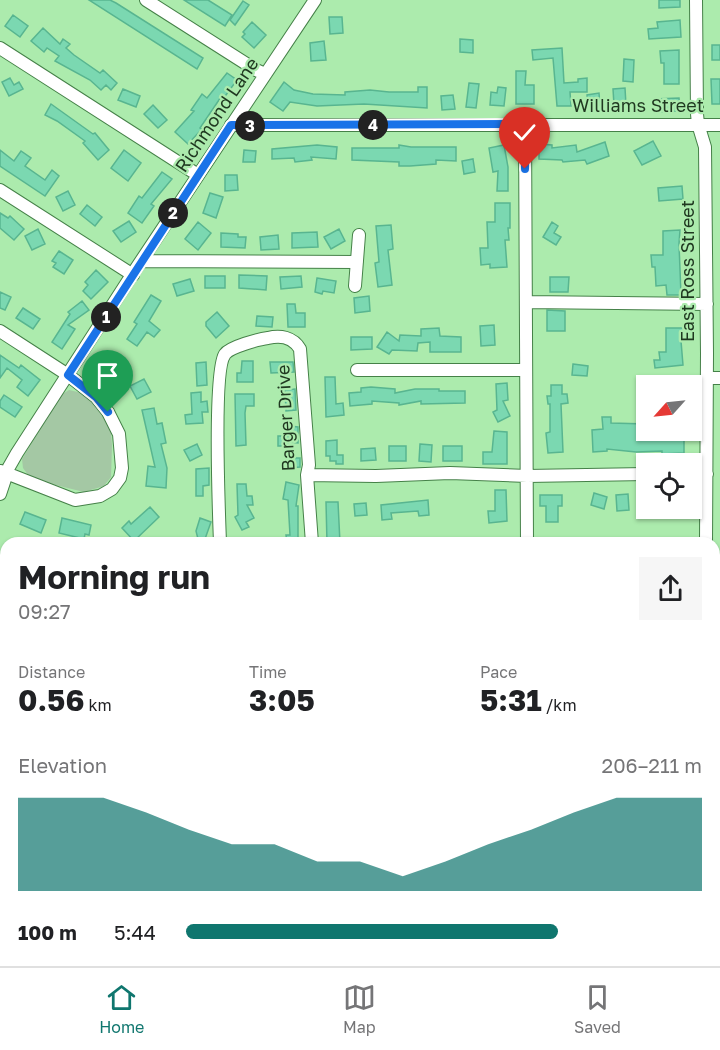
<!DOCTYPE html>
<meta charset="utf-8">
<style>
:root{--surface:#fff;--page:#f6f6f6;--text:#202124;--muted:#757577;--line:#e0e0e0;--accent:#0f766e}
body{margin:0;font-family:"Golos Text",sans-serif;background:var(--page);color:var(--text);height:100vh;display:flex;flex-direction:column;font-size:22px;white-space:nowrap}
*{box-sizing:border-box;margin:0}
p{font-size:20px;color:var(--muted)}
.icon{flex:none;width:33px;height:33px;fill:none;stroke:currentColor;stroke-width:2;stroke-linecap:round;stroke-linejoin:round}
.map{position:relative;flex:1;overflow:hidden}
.drawer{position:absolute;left:0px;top:537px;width:720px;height:429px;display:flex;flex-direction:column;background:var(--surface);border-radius:18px 18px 0 0;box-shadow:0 2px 4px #0004}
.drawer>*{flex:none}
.needle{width:39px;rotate:243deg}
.buttons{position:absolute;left:636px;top:375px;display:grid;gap:12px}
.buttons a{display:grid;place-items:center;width:66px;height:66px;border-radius:0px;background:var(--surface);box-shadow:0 2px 4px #0004;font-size:30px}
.pin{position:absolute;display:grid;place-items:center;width:51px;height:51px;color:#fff;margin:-62px -26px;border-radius:50% 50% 50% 0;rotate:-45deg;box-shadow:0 0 6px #0007}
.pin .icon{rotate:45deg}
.km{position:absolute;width:30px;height:30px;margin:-15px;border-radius:50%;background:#222;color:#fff;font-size:16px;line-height:30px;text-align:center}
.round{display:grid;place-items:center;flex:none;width:63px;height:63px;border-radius:0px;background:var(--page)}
.overview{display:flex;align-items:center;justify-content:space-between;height:102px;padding:0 18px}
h1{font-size:33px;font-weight:700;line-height:45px}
.figures{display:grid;grid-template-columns:repeat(3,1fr);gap:9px;height:102px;padding:6px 18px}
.figures div{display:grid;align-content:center}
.figures b{font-size:30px;font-weight:700}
.figures small{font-size:16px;font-weight:400}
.figures p{font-size:16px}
.chart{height:168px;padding:12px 18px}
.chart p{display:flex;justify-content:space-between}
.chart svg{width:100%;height:108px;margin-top:6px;fill:var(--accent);opacity:.7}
ul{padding:0 18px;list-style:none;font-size:20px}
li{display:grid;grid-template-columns:96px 72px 1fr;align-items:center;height:45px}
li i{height:15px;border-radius:8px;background:var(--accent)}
.menu{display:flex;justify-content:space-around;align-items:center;height:84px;border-top:2px solid var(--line);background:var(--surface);font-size:16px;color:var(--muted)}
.menu a{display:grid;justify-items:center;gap:3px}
.menu .on{color:var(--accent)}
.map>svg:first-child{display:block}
.green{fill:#a4c8a4}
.building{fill:#7bd8b1;stroke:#58b590;stroke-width:1.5}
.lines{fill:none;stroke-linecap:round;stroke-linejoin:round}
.minor-casing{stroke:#458148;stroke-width:14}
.major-casing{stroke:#458148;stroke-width:17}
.minor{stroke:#fff;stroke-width:12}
.major{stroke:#fff;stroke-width:15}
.route-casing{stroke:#fff;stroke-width:12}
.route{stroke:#1a73e8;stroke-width:8}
.labels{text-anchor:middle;stroke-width:4.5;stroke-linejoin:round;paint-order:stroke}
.street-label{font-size:18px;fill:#1f3820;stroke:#acebad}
</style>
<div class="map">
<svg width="720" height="966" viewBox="0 0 720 966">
<rect width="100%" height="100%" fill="#acebad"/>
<!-- green -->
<path class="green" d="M69,390l17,4 24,26 2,25 -1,32 -7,9 -20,6 -53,-13 -8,-11 -1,-9 39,-64z"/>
<!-- building -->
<path class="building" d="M89,0h21l6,3 87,55 -6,11z
M184,0h24l24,15 -7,11z
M659,0h21v7l-21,1z
M243,1l6,4 -14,20 -5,-5z
M13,15l15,11 -8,11 -15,-11z
M329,17h13l1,16 -13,1z
M680,20l1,17 -32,2 -1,-10 10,-1 -1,-6z
M252,22l14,13 -12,13 -12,-11 3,-3 -2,-2z
M43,28l17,16 3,-5 7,5 -4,4 8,7 26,18 3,-3 14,13 -6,7 -5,-5 -5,5 -11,-10 -35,-19 4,-5 -12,-8 -3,4 -13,-11z
M460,39l13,1v13l-13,-1z
M324,41l2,19 -15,1 -1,-18z
M712,45h8v15h-8z
M562,48l2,35 14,-1v-3l9,-1v14h-17l1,14h-14l-4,-48 -20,2 -1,-10z
M679,50v34h-15v-21h-3l-1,-12z
M624,59l10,1 -1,22 -10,-1z
M516,71h10l-1,14h9v19h-18z
M227,73l10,7 -14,19 -2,-2 -21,31 2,1 -14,15 -13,-12 19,-21 -3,-1 11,-16 5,4z
M10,78l4,7 5,-3 4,7 -14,7 -7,-14z
M711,79h9v25h-8z
M284,82l10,8 19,4 32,1v-3l25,-2 19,2h29v-5h9v21l-63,-4 -47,2 -27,-4 -7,9 -13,-9z
M469,83l10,1 -3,24 -10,-1z
M498,87l8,1 -2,18 -14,-1 1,-13 6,1z
M625,88l1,17h-12l-1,-16z
M123,89l17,7 -4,11 -18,-7z
M599,93l1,12 -12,1 -1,-11z
M453,95l2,14 -13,1 -1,-14z
M679,98l1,13 -25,1 -1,-13z
M51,104l42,30 2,-1 14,17 -11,10 -15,-17 2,-2 -28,-20 -12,-6z
M153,105l14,15 -9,8 -14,-14z
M653,141l8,15 -19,9 -8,-14z
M605,142l4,14 -22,8 -2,-4 -22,2 -1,-2 -23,-1v-15l13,1v3l24,-3 1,7z
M317,145l20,2 -1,12 -25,-2 1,3 -17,2 -1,-4 -22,1v-10z
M399,145l12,2h45v14l-20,-1v4l-26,2h-11v-4l-47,-2v-12h47z
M504,145l4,22v24h-11l1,-20 -5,1 -4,-24z
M0,150l14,11 7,-10 10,7 -6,8 20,14 7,-10 7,6 -14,20 -45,-30z
M124,150l17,13 -13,18 -17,-13z
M244,150l12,1 -1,11h-12z
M473,159l2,13 -11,2 -2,-13z
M162,172l10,7 -21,25 3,2 -12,17 -14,-10 11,-17 3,2z
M225,175h12l1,15 -13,1z
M682,186l1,13 -24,2 -1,-13z
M68,191l7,14 -12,6 -7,-14z
M210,193l13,4 -7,21 -13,-5z
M495,203h15v25h-2l1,12h-4l2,27 -17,1v-4l-9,1 -1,-17h8l-1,-26h8z
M87,205l15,12 -7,9 -15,-12z
M0,213l8,5 2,-2 14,13 -10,11 -14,-12z
M129,221l7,11 -15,10 -8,-11z
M198,222l13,11 -13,17 -13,-11z
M552,222l6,4 -4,7 7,4 -5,8 -13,-8z
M391,225l2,24 -5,1 4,35 -14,2 -3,-24 4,-1 -3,-36z
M38,229l7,15 -13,6 -7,-14z
M339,229l6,12 -14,8 -7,-12z
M680,230l-1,14 2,51h-14l-1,-10 -10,1 -1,-19h-3l-1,-12h12v-24z
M317,232l1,15 -26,1v-15z
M221,233l17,1v3h8l-1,11 -24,-1z
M278,235l1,14 -18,1 -1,-13z
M59,251l14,9 -9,14 -11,-7 3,-4 -4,-2z
M96,270l12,12 -17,17 -8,-8 5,-6 -3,-3z
M239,275l28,1 -1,14 -27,-2z
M205,276h20v12h-20z
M301,276l1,11 -21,2 -1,-12z
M550,277h19l-1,15h-18z
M317,278l19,3 -2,12 -11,-2 -1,3 -7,-2z
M190,279l4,12 -17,5 -4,-12z
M0,292l11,5 -6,13 -5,-2z
M151,295l10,6 -12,20 11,9 -6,7 -7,-5 -10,14 -10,-7 10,-15 -3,-2z
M369,296l1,15 -15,2 -1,-15z
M82,301l7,9 -21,15 7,4 -13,20 -10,-7 18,-28 -2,-2z
M287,304h8l1,9h9v14h-17z
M23,308l17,11 -7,10 -17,-11z
M547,310l18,1v20h-18z
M217,312l12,14 -13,12 -10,-12v-4z
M257,316l16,1 -1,10 -16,-1z
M494,325l1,20 -14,1 -1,-20z
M439,328l1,8 21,1v15h-31v-10l-12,1 -1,8 -25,-1 -3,4 -12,-7 10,-15 12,9 1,-6 21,1v-7z
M666,328h20v13h-5l2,24 -28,3 -1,-8h6l-1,-8h7z
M351,337h21v12l-21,1z
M0,355l19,13 2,-3 19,15 -12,16 -11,-9 5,-7 -15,-12 -7,10z
M242,361h11v21h-16v-9h4z
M206,362l1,23 -10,1 -1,-23z
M270,362h23l1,10 -23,1z
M573,364l15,2 -1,10 -15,-1z
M325,377h10l1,27 7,-1 1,12 -18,2z
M144,379l7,13 -14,7 -7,-13z
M507,383l1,17 -5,1 7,15 -12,6 -5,-10 4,-2 -1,-26z
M551,385h11v9h5l1,9 -7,1 2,48 -15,1 -2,-20 4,-1v-28h-2l-1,-8h4z
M371,387l24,2v4l20,-4h24v2h26v12l-44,1v-3l-22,4v-2l-27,-2v3l-22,2 -1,-13 12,-1v-4z
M295,389l1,21 -10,1 -1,-21z
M201,392v10l6,-1 1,11h-6l1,11 -17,1 -1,-9 7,-1 -1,-21z
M235,394h19v12h-8l-1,7 1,32 -10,1z
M4,395l18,12 -7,10 -15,-10v-6z
M154,408l3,16 5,-1 4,20 -5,1 6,24 -1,20 -20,-2 2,-20 7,1 -13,-57z
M602,417h9v6l35,1v6h6v7l32,-1v17l-22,1v-3l-26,1 -29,-3v2l-14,1 -1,-22 11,-1z
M289,426l9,1v16l-10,-1v4h-10v-10h10z
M494,431l13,1v32h-24v-12h9z
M337,440v15h6v9h-7v-3h-6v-5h-4v-15z
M197,444l5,11 -12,6 -6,-11z
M420,444l12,1 -1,17 -12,-1z
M389,446h17v15h-17z
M443,446h19v15h-19z
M375,448l1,12 -15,1v-12z
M288,458h12v9l-12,1z
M209,468v17l-6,1v10h-7v-27z
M286,482l13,3 -3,21h2v37h-11l-1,-8h4l-2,-35 -5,-1z
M237,484h9l1,12h5l1,9h-6l7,13 -8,4 3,5 -7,3 -7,-13 3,-2z
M495,490h11l1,31 -18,2 -1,-12h7z
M594,493l13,4 -3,12 -13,-4z
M628,494l1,16 -12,1 -1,-16z
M540,495h22v11h-4v16h-12v-16h-6z
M428,500l1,15 -10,1 -1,-5 -27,2 1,6 -10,1 -1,-15z
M326,502h12l2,41h-13z
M366,503l1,12 -12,1 -1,-12z
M150,507l9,10 -25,24 -12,-13 7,-7 2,3z
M25,512l21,8 -5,13 -21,-9z
M62,518l29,7 -2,10 -4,-1 -1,5 -25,-6z
M200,518l11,4 -6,17 1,4h-7l-3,-12z"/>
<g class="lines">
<defs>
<path id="minor" d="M146,0l110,70 9,4
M696,0l1,114 1,10 7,23 2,206 -1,190
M0,48l198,127
M525,124l2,419
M231,125h489
M0,190l133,85
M142,261l215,1
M355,286l4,-51
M526,302l181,2
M0,331l68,44 28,22 12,15 11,22 3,34 -2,10 -8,11 -12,7 -25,4 -74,-29
M357,370h169
M707,378h13
M692,474h15
M307,475l69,1 74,-3 77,3 119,-2
M0,494l9,-27 8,-14 120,-186 178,-267
M220,543c-1,-28 -7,-174 5,-189 5,-7 34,-15 43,-16 12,-3 25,-1 32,11l9,116 -2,10 5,68
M0,846h6
M714,849h6
M714,939h6
M523,960v6
M91,966v-6
M400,966l1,-6
M611,966l1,-6
M707,966v-6"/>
<path id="major" d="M0,655h6
M714,659h6"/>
</defs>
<!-- minor casing -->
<use href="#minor" class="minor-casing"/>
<!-- major casing -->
<use href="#major" class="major-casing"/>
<!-- minor -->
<use href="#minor" class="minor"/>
<!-- major -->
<use href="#major" class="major"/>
</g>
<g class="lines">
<defs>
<path id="route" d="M108,412l-12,-15 -28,-22 163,-250 294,-1v45"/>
</defs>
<!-- route casing -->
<use href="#route" class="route-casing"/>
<!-- route -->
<use href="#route" class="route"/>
</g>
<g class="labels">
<!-- street labels -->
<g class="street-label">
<text x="638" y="112">Williams Street</text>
<text transform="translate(217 115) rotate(-56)" y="6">Richmond Lane</text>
<text transform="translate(688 271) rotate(-90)" y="6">East Ross Street</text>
<text transform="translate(286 418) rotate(-93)" y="6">Barger Drive</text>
</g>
</g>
</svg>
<div class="buttons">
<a><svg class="needle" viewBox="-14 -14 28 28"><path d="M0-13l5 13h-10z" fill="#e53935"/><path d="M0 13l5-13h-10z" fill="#757577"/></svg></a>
<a><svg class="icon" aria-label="locate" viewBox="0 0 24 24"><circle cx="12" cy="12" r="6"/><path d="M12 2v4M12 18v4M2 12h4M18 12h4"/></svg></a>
</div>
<div class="pin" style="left:108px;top:412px;background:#1e9e55"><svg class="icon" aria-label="arrive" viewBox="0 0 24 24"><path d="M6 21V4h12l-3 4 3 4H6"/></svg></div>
<div class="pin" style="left:525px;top:169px;background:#d93025"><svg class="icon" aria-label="check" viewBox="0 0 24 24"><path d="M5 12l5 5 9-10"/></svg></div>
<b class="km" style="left:106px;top:317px">1</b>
<b class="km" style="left:173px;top:213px">2</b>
<b class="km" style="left:250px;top:126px">3</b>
<b class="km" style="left:373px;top:125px">4</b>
<section class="drawer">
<div class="overview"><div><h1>Morning run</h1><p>09:27</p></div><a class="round"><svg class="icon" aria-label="share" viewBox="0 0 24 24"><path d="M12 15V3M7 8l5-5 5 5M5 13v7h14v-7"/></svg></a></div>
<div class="figures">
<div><p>Distance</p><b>0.56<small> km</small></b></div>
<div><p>Time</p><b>3:05</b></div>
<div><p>Pace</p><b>5:31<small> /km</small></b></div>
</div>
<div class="chart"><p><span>Elevation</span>206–211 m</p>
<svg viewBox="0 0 160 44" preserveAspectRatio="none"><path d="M0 44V6L10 6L20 6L30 12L40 19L50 25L60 25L70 32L80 32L90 38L100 32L110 25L120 19L130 12L140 6L150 6L160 6V44z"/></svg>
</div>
<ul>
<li><b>100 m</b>5:44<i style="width:72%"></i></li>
</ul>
</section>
</div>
<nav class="menu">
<a class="on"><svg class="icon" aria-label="home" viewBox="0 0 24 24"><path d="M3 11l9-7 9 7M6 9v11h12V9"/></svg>Home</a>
<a><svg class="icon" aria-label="map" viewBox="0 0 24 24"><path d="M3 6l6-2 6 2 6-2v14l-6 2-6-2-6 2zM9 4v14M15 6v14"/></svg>Map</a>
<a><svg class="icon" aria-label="saved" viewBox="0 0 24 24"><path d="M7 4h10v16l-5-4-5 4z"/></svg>Saved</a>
</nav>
